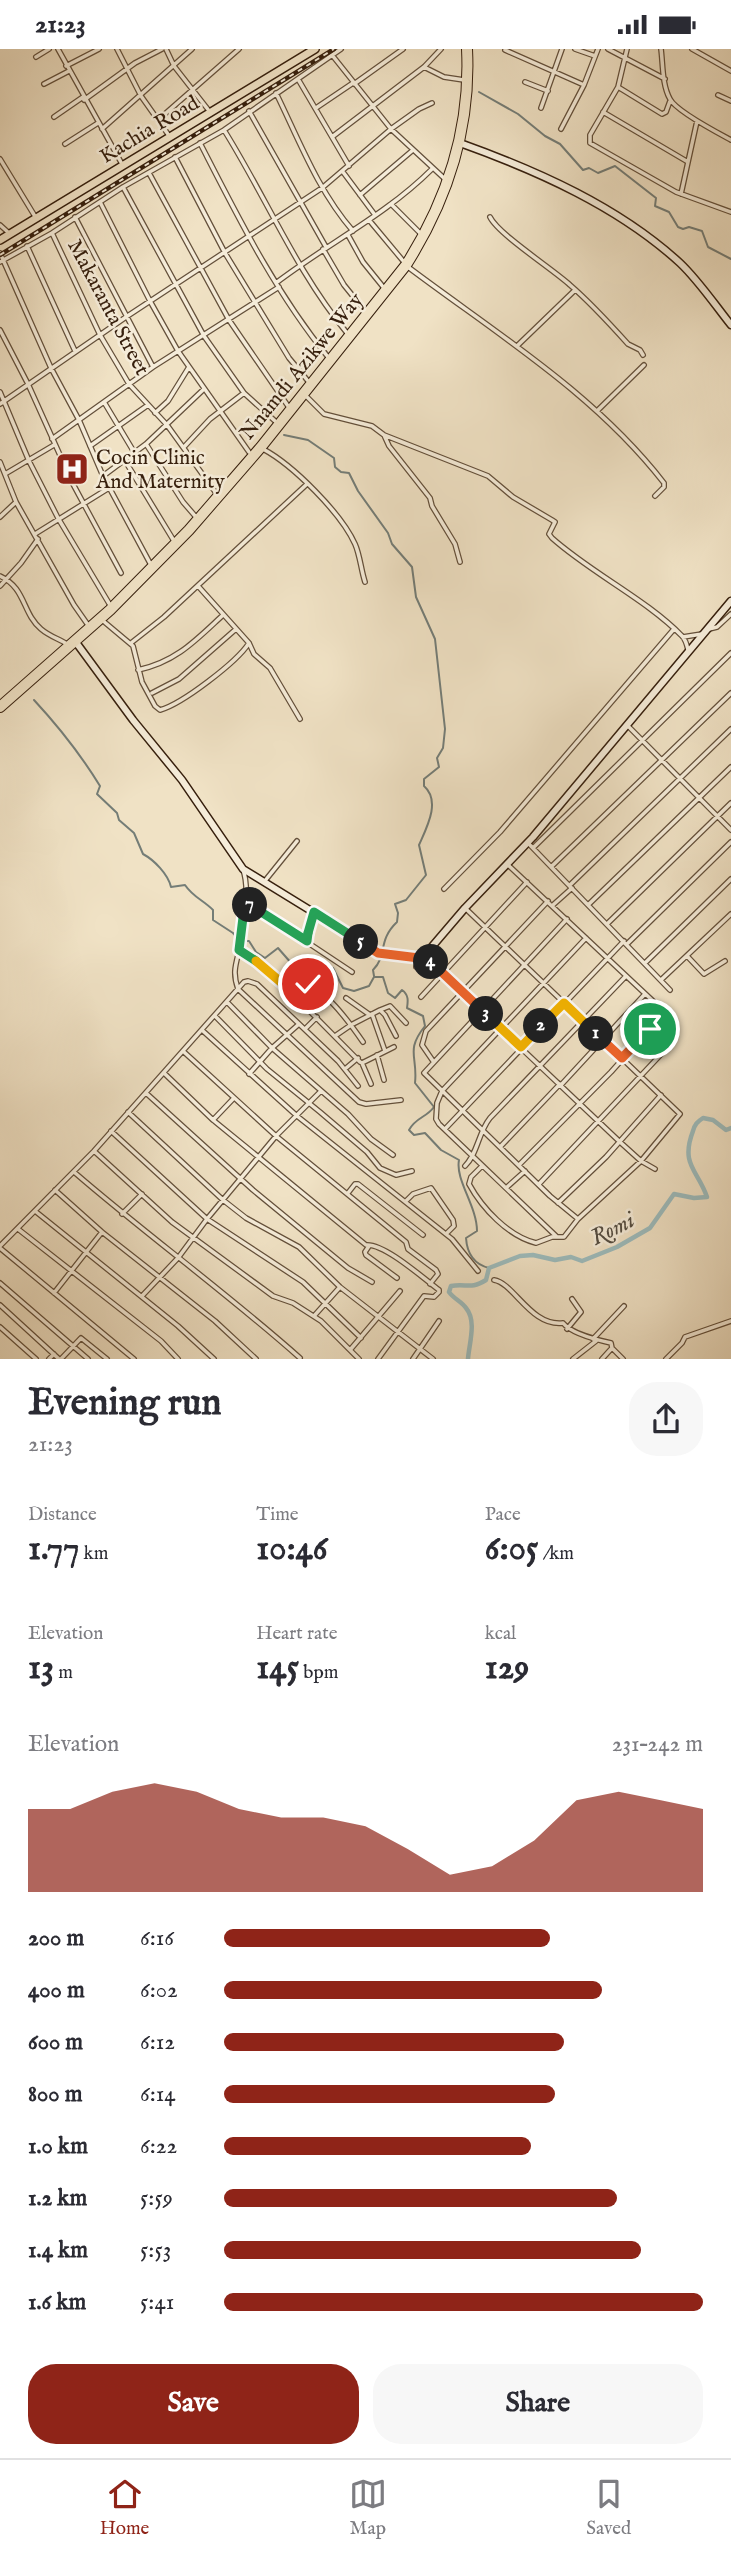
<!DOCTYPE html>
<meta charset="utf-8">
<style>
:root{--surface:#fff;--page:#f7f7f7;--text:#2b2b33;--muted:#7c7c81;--line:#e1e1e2;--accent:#8f2418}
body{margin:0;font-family:"IM FELL English",serif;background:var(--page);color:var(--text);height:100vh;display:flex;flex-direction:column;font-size:26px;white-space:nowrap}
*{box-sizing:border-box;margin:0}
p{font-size:23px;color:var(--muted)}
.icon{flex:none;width:38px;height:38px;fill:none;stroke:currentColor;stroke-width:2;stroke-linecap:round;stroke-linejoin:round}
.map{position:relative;height:1310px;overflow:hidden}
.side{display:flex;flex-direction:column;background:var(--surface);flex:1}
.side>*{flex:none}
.pin{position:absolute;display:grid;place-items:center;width:60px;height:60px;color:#fff;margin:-30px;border:4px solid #fff;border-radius:50%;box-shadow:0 2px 7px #0007}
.km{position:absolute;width:35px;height:35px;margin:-18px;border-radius:50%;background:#222;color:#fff;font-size:19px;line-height:35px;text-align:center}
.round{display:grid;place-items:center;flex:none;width:74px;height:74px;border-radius:28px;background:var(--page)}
.summary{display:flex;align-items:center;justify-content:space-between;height:119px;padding:0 28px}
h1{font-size:38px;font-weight:700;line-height:52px}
.stats{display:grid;grid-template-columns:repeat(3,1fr);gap:10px;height:119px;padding:7px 28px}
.stats div{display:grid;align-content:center}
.stats b{font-size:35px;font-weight:700}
.stats small{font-size:19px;font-weight:400}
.stats p{font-size:19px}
.chart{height:196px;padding:14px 28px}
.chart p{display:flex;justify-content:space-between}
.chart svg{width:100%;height:126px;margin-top:7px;fill:var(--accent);opacity:.7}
.primary-button{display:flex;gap:14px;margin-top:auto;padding:14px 28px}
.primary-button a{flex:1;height:80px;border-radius:28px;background:var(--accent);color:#fff;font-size:28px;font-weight:700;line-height:80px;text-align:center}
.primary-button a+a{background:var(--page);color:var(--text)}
ul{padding:0 28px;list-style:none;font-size:23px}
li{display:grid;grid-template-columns:112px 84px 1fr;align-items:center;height:52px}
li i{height:18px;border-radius:9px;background:var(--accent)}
.status{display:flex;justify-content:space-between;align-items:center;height:49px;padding:0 35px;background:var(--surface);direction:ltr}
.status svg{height:19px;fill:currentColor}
.dock{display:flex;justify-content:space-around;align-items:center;height:98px;border-top:2px solid var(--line);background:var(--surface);font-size:19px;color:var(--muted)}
.dock a{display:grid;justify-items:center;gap:4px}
.dock .selected{color:var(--accent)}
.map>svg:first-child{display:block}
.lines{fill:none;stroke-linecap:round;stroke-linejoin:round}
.stream{stroke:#747d77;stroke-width:2}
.river{stroke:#9dbcbd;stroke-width:4.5}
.street-casing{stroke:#64503b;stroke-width:6}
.secondary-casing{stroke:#361f0d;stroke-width:9}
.primary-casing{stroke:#361f0d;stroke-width:10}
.highway-casing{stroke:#361f0d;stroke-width:12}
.street{stroke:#f5ecd9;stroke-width:3.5}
.secondary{stroke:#f5ecd9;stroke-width:6}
.primary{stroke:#f0e2c5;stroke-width:7}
.highway{stroke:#f0e2c5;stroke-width:10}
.rail-casing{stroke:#361f0d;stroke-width:4.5}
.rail{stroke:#f5ecd9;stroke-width:2;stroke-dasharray:5;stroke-linecap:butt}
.split-1-casing{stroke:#fff;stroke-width:14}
.split-2-casing{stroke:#fff;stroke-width:14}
.split-3-casing{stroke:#fff;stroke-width:14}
.split-4-casing{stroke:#fff;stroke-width:14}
.split-5-casing{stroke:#fff;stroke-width:14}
.split-6-casing{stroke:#fff;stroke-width:14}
.split-7-casing{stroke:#fff;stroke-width:14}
.split-8-casing{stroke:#fff;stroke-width:14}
.split-9-casing{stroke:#fff;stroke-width:14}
.split-1{stroke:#f0652b;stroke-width:9}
.split-2{stroke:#f5b400;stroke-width:9}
.split-3{stroke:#f5b400;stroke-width:9}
.split-4{stroke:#f0652b;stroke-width:9}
.split-5{stroke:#f0652b;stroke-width:9}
.split-6{stroke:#22a559;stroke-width:9}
.split-7{stroke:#22a559;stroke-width:9}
.split-8{stroke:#22a559;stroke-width:9}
.split-9{stroke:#f5b400;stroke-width:9}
.labels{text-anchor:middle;stroke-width:5;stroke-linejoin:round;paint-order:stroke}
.street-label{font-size:21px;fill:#361f0d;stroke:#f5ecd9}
.poi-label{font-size:21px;fill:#361f0d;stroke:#f5ecd9;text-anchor:start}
.water-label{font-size:23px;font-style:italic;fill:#554e42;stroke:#f5ecd9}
</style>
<div class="status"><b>21:23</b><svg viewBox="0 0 49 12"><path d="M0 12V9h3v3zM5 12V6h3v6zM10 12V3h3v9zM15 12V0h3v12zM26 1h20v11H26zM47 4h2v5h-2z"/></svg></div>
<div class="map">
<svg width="731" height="1310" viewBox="0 0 731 1310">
<rect width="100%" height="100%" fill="#f0e2c5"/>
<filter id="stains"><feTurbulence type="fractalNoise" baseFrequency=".00286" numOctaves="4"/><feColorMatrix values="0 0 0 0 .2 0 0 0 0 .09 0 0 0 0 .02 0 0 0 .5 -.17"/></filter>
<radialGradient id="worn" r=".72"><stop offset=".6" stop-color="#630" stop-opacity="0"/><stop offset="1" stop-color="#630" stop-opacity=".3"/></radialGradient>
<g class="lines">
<!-- stream -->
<path class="stream" d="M479,43l39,22 27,22 15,8 23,26 6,-2 9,5 17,-7 41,32 -1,8 14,6 9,15 5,2 6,-2 13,4 6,16 23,12
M284,386l24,5 26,18 1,9 6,5 8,1 9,18 30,42 4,11 20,23 4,30 19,42 10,90 -2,19 -6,10 2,9 -15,12v7c17,15 3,41 -5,59l7,30 -20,25 -11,4 3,9 -1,9c-20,19 -9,33 -24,48l1,6
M34,651c25,27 47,55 66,86l-3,8 20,19 2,7 15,13 9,21c11,6 25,20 28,33l14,-2c8,12 18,15 28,25v10l20,13 7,8h9l7,11 9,6 13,-10 21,24 7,-5 10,5 17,-4 10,20 11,3 15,-5 5,-9h9l5,16 7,5 7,-8c7,5 6,11 5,18l16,8 2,10c-20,25 -7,30 -10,57l19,24c-8,11 -18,10 -25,23l5,5 11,-2 16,17 18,10c-4,20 18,46 18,71l-11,7c1,15 7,26 23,30"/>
<!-- river -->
<path class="river" d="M468,1310c1,-15 9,-38 -2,-51 -5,-7 -12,-9 -17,-16l2,-6c16,-3 19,4 35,-6l3,-12 31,-12 13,-1 22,5 16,-3 11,4 35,-14 33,-19 24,-34 20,4 13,-1c-9,-27 -27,-32 -14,-66 2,-7 4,-9 10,-13l10,2 13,10 5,-2"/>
<defs>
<path id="street" d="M58,0l64,115
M117,0l24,47 29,41
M166,0l8,17 36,46
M575,0l20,7
M608,0l57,30
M627,0l-9,38 -28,48v8l86,49 55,20
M661,0c2,15 1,36 9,50 6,12 48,34 61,41
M692,0l39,22
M505,1l79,35
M332,6l59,74 55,51
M36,8l13,-8
M66,17l33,-17
M424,18l20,10 20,3
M298,30l51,87
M525,33l23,9
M44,35l25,-13
M354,35l49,-35
M618,38l44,27 4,-2 4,-11
M276,44c23,47 42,98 77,138
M718,46l13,6
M84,51l51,-37 27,-14
M316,59l37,-25
M541,59l21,-59
M249,62l77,136
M603,63l85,50
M54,68l29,-20
M158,71l81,-71
M102,80l90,-80
M561,80l23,-44 14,-36
M224,81c42,67 72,141 123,203
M332,88l92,-70 17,-18
M200,94c38,74 75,149 128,214
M65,95l33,-21
M175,108l50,96 64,105 19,23
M0,110l36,59
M343,123l32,43
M149,124l80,147 59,86
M123,138l81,149 40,57 31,28
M681,145l16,-73
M360,146l53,-45
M100,153l50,99 28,50 71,101
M391,155l30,30
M75,168l78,150
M490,168c8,17 64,53 80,68 21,18 40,39 58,59l12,6 3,5
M369,171l35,42
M0,176l10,9
M52,184l48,102 29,49 38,41 49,68
M348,186l15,27 21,26
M27,197l48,105
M323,200l21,36 21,26
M0,204l51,115 28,52 24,56 48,89
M0,213l52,-29 71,-46 101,-57 117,-81
M408,218c89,67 186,126 256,216v4l-9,9
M276,234c51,-39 110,-68 156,-114
M0,281l28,54 45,100 48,89
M517,297l58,-56
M0,343l29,69 29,57 52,87
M305,346l19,19 48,12 12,9 104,41 25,21 39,23 3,2 -6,12 3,4c39,35 94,61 130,98 4,4 5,9 6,14
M104,353l30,50
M0,355l126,-87 196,-129 69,-59 28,-20 13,-6
M597,362l47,-46
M155,364l13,-12 21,-34
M384,386l5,11 41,52 2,8 23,38 5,18
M52,390l101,-72 126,-80
M146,395l37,58 13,15
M90,397l58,-41
M184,398l26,-28 34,-26
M263,400c30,16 78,64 92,95 5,11 6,26 10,38
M124,410l50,82
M0,413l16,40 58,103 14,20
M5,425l49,-29
M103,427l43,-32 58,-55
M0,468l16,-15
M35,485l74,-46
M0,527c26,12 22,37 41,53 8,7 18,10 26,15
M0,537l21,-23 17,-24
M198,537l51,57 5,11 16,14 30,51
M102,571l31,26 9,36 13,24 5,4c22,-6 77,-48 89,-67
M709,580l8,-2 14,-13
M683,588l19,-3
M131,594l33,-26 143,-133
M138,621c38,-8 58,-30 85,-55
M152,644l27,-14 57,-50
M627,676l104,105
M528,794l142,147
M533,799l198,-195
M507,815l147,138 9,12 -52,58 -91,92
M551,818l180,-174
M243,821c7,17 1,58 -3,77 -4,17 -8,25 -2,42l121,113 7,2 35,-4
M264,833l33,-41
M570,836l161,-156
M444,840l56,-57 174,-203
M245,852l107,71
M553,856l19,-17
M588,856l143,-138
M465,859l215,206 -39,47 -63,58 -14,18h-12l-16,6c-28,-7 -54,-35 -67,-59l2,-7 11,-11
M567,870l-143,154 126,123 28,23
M607,875l124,-121
M307,892l7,-27
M627,895l104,-102
M239,901l30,20 91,92 2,1 32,-16
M424,907l196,186 21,19 14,8
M687,907l17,18 21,-13
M645,914l86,-84
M416,918l3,-9
M662,930l69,-65
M283,935l9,-7c31,9 53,39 71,65
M421,948l106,-115
M346,949l24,17
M227,953l45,46 76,66 23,25 22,16
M380,961l10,-4 16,17
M372,965l13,37
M215,967l52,53 53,43 47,40 13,16 16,7 16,-4
M305,980l12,-12
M203,982l94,85 155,123 26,32
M335,987l16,-11 29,-15 5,5 11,21
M184,1003l92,84 130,106 2,7 28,21 2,4 -8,10
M377,1006l7,25
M433,1012l-11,-16 4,-14 122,-130
M362,1014l9,21
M345,1020l13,-11
M164,1024l49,47 153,125c18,-2 57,33 73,45v2l-5,5 -10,-1 -46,63
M249,1025l23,-26 27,-24
M561,1036l84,-91
M146,1044l107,97 95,78 24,14
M128,1063l95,88 23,18 53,29 41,40 93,72
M213,1071l20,-21
M445,1080l179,-188
M111,1082l96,88 96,63 58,56
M501,1097l59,-62
M94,1102l78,71 101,74 20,7 28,18 38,38
M465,1117c13,-13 13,-33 25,-48l136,-142
M74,1123c74,64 153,121 226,186
M539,1135l127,-135 1,-5 -11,-20
M506,1139l19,-17
M55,1141l47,42 113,89 41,38
M348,1144l7,-9h3l65,51
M406,1152l7,-7 18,-6 22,32 1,6 -8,8
M558,1154l48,-46 55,-62
M35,1162l143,115 36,33
M122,1165l20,-20
M18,1180l143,112 17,18
M556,1187l-117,-112 -3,-5 1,-16 5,-12 144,-153
M0,1197l94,-95 150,-169 4,-1 9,3 81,77 20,25
M369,1197l-4,6 1,3 31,23
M0,1199l134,111
M494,1231c20,3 37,47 69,43 8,10 34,17 48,20l1,5 11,11
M0,1234l88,76
M54,1244l48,-61
M142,1247l36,-38 29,-39 69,-83 45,-45
M0,1256l59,54
M314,1267l26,-29
M0,1278l36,32
M567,1280l14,-17 -9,-13
M593,1290l31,-33
M350,1301l50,-59
M49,1310l5,-5
M61,1310l20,-21 26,21
M413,1310l26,-38
M573,1310l23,-18
M602,1310l10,-11
M666,1310l16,-16 3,-6 46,-16"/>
<path id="secondary" d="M460,94c78,28 159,64 220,120 19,18 35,42 51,62
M75,592l58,79 49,60 61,89 135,83 41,6 5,-2 41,-48 68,-71 198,-236"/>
<path id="primary" d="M0,191l315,-191"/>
<path id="highway" d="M0,658l110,-97 79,-80 72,-83 145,-182c42,-66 65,-137 61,-216"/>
</defs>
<!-- street casing -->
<use href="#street" class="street-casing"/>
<!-- secondary casing -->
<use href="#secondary" class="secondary-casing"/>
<!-- primary casing -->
<use href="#primary" class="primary-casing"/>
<!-- highway casing -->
<use href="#highway" class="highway-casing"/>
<!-- street -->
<use href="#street" class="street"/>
<!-- secondary -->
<use href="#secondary" class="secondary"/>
<!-- primary -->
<use href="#primary" class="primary"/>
<!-- highway -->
<use href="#highway" class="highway"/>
<defs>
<path id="rail" d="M0,206l334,-206"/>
</defs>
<!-- rail casing -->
<use href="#rail" class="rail-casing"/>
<!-- rail -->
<use href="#rail" class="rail"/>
</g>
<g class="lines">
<defs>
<path id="split-1" d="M596,985l26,24 28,-29"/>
<path id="split-2" d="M541,977l23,-23 32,31"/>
<path id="split-3" d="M486,965l35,33 20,-21"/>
<path id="split-4" d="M431,913l55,52"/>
<path id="split-5" d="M361,893l17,11 41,5 5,-2 7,6"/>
<path id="split-6" d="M308,884l6,-21 47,30"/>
<path id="split-7" d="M250,856l57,36 1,-8"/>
<path id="split-8" d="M250,856l-5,-4 -6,49 17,11"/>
<path id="split-9" d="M256,912l27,23 9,-7 16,7"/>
</defs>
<!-- split-1 casing -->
<use href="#split-1" class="split-1-casing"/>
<!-- split-2 casing -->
<use href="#split-2" class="split-2-casing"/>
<!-- split-3 casing -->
<use href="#split-3" class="split-3-casing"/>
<!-- split-4 casing -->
<use href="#split-4" class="split-4-casing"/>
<!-- split-5 casing -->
<use href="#split-5" class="split-5-casing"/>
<!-- split-6 casing -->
<use href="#split-6" class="split-6-casing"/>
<!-- split-7 casing -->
<use href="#split-7" class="split-7-casing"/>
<!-- split-8 casing -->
<use href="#split-8" class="split-8-casing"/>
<!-- split-9 casing -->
<use href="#split-9" class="split-9-casing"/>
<!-- split-1 -->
<use href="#split-1" class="split-1"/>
<!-- split-2 -->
<use href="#split-2" class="split-2"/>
<!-- split-3 -->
<use href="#split-3" class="split-3"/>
<!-- split-4 -->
<use href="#split-4" class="split-4"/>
<!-- split-5 -->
<use href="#split-5" class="split-5"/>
<!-- split-6 -->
<use href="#split-6" class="split-6"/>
<!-- split-7 -->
<use href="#split-7" class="split-7"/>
<!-- split-8 -->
<use href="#split-8" class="split-8"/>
<!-- split-9 -->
<use href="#split-9" class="split-9"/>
</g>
<!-- icons -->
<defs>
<symbol id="hospital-square" viewBox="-11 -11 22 22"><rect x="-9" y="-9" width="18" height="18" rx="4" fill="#8f2418" stroke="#f5ecd9"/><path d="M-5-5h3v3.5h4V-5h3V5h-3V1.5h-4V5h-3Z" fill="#fff"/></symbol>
</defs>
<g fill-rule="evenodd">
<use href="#hospital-square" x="53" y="401" width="38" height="38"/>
</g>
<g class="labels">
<!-- street labels -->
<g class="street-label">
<text transform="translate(149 80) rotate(-31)" y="7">Kachia Road</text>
<text transform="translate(109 258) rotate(62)" y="7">Makaranta Street</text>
<text transform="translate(301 317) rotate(-51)" y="7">Nnamdi Azikwe Way</text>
</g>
<!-- poi labels -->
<g class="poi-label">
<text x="96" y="415">Cocin Clinic<tspan x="96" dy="24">And Maternity</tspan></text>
</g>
<!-- water labels -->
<g class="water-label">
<text transform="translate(612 1179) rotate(-27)" y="8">Romi</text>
</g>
</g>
<rect width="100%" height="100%" filter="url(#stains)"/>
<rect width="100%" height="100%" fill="url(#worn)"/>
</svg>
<div class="pin" style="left:650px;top:980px;background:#1e9e55"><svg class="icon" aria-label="arrive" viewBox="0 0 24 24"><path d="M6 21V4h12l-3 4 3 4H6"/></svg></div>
<div class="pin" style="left:308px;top:935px;background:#d93025"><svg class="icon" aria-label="check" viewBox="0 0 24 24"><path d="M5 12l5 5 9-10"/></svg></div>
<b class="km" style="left:596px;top:985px">1</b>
<b class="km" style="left:541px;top:977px">2</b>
<b class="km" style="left:486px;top:965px">3</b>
<b class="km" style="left:431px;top:913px">4</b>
<b class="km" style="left:361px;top:893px">5</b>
<b class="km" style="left:250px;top:856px">7</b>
</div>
<section class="side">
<div class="summary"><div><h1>Evening run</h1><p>21:23</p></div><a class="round"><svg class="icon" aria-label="share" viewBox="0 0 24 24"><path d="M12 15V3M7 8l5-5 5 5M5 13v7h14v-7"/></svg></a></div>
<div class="stats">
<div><p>Distance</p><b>1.77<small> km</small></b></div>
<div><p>Time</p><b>10:46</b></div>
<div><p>Pace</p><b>6:05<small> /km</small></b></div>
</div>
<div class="stats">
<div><p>Elevation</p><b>13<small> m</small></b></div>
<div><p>Heart rate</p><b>145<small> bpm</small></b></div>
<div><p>kcal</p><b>129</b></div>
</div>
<div class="chart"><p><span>Elevation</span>231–242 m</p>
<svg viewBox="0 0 160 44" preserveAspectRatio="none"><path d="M0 44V15L10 15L20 9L30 6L40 9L50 15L60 18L70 18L80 21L90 29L100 38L110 35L120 26L130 12L140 9L150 12L160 15V44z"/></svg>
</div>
<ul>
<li><b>200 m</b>6:16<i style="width:68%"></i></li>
<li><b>400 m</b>6:02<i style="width:79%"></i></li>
<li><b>600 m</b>6:12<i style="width:71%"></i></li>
<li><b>800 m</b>6:14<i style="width:69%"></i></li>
<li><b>1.0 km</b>6:22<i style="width:64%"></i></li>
<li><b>1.2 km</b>5:59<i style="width:82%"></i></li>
<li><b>1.4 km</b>5:53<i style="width:87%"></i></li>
<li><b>1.6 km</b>5:41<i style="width:100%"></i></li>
</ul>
<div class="primary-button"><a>Save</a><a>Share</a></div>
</section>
<nav class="dock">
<a class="selected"><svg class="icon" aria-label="home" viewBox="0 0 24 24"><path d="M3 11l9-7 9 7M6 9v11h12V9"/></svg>Home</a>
<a><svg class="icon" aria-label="map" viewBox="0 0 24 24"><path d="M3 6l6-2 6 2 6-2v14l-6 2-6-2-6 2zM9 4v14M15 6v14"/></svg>Map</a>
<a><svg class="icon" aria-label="saved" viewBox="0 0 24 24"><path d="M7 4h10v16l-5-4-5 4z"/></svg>Saved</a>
</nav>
